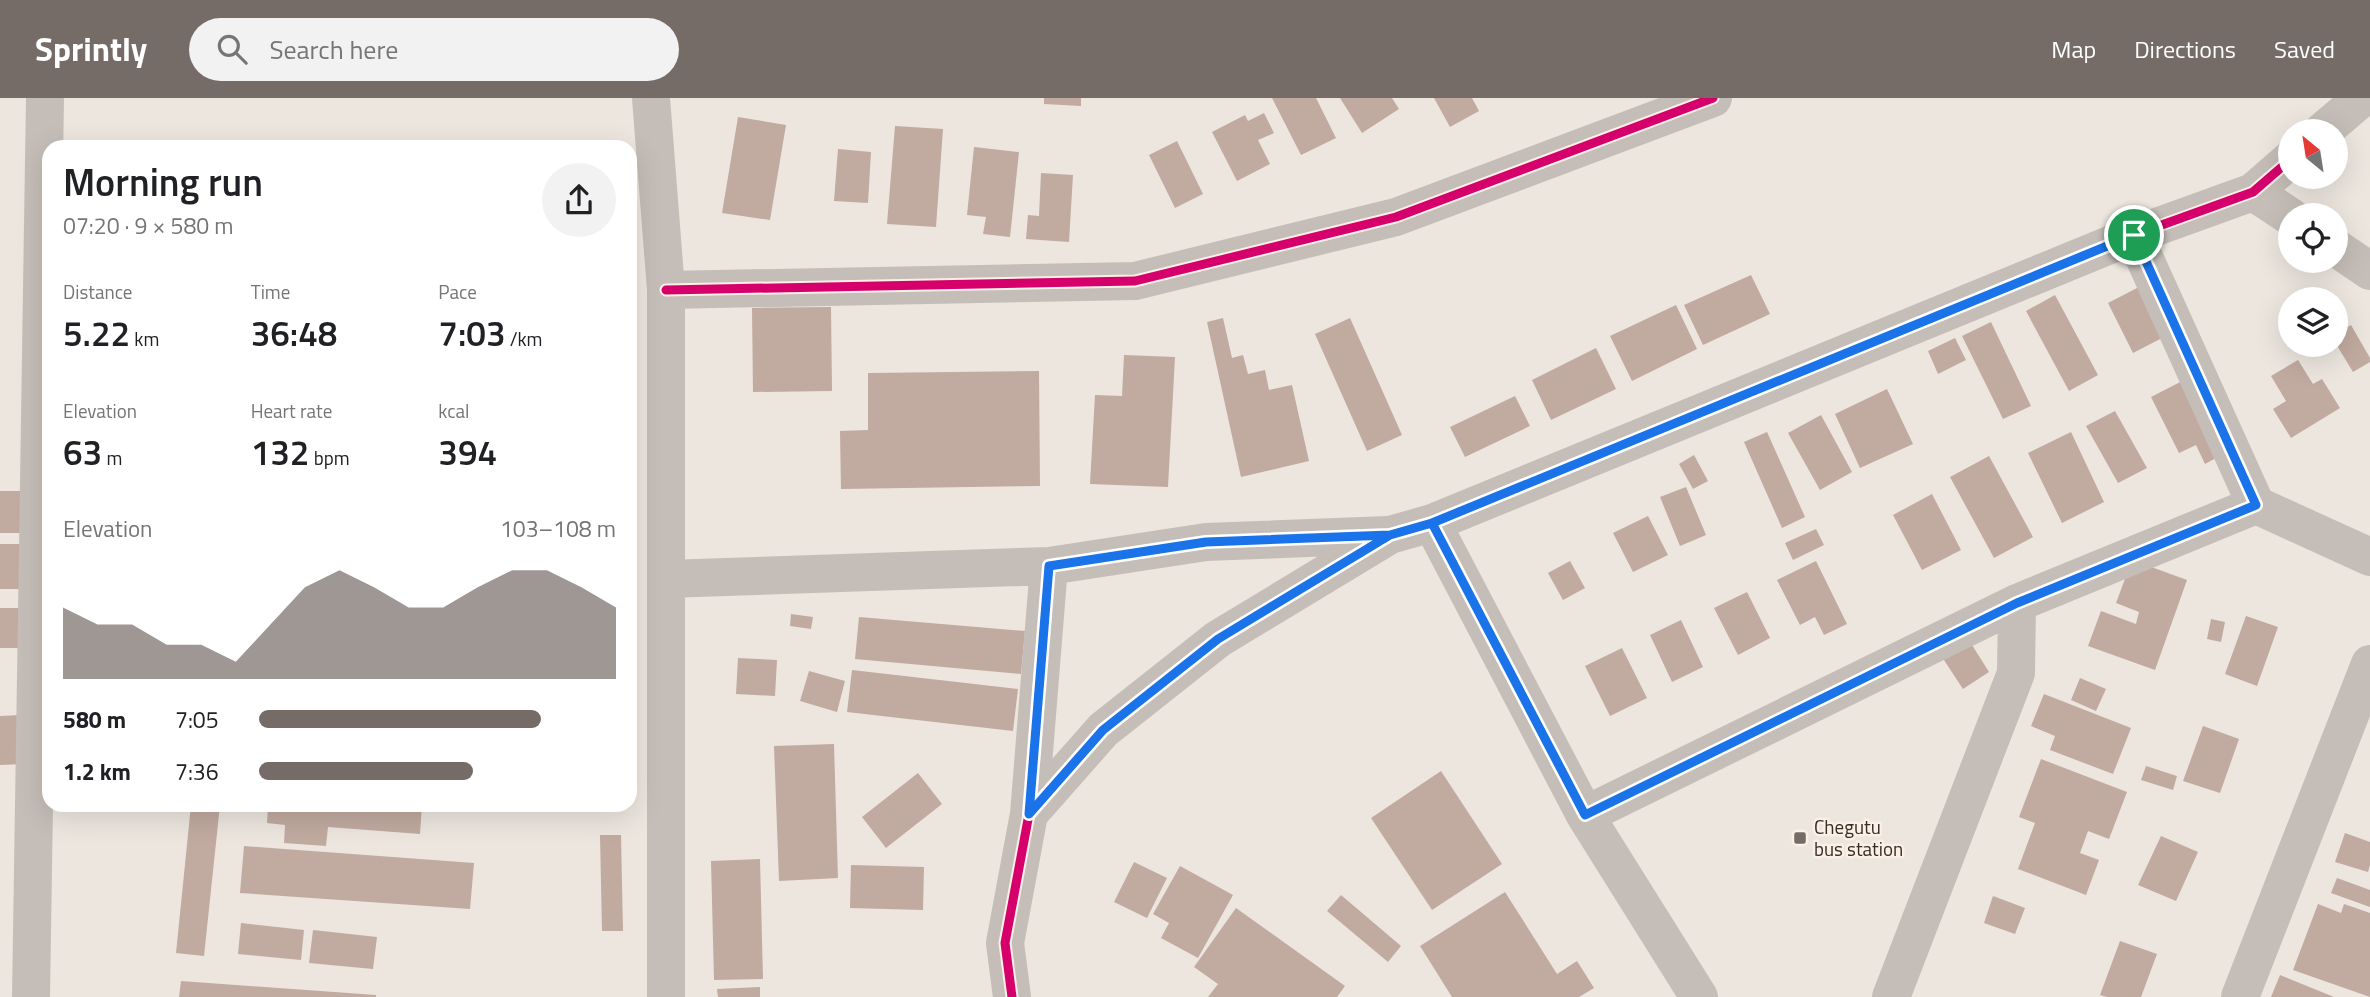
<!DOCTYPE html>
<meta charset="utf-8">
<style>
:root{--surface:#fff;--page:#f2f2f2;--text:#202124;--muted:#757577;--accent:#766c67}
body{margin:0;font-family:"Titillium Web",sans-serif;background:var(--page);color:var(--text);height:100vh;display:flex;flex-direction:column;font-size:26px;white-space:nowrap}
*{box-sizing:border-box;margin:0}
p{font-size:23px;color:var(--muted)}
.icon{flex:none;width:38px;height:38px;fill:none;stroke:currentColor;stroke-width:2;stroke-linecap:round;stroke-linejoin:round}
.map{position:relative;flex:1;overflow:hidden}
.details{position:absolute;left:42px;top:42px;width:595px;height:672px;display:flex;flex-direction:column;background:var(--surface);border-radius:21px;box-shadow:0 7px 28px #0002}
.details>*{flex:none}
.needle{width:46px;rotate:330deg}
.tools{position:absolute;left:2278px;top:21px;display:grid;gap:14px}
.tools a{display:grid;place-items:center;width:70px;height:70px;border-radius:50%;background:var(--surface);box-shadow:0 7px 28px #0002;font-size:35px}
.pin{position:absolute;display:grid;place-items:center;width:60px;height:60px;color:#fff;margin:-30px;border:4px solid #fff;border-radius:50%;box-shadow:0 2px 7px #0007}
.round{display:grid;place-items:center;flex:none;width:74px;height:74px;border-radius:37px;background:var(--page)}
.headline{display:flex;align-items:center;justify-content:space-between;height:119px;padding:0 21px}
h1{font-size:38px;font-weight:600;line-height:52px}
.stats{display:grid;grid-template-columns:repeat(3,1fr);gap:10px;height:119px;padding:7px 21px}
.stats div{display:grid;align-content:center}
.stats b{font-size:35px;font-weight:600}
.stats small{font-size:19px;font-weight:400}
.stats p{font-size:19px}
.chart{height:196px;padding:14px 21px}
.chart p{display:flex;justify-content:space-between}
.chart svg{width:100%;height:126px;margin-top:7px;fill:var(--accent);opacity:.7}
ul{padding:0 21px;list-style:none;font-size:23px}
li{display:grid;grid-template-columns:112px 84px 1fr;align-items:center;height:52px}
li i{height:18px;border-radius:9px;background:var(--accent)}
header{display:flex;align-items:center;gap:42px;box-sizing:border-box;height:98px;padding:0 35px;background:var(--accent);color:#fff}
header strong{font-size:33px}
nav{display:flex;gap:38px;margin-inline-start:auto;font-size:24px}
.search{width:490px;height:63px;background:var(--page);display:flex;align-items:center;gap:18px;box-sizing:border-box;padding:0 24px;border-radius:38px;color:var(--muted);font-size:26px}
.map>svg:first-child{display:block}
.building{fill:#c1aaa0}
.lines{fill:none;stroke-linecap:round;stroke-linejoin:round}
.minor{stroke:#c5beb8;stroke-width:38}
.cycleway-casing{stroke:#faf0e5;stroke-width:13}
.cycleway{stroke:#d6006c;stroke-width:9}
.route-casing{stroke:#fff;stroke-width:14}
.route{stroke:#1a73e8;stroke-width:9}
.poi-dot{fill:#766c67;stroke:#faf0e5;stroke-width:2.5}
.labels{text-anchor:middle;stroke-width:5;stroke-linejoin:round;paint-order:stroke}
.poi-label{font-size:19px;fill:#362b26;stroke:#faf0e5;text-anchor:start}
</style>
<header>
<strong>Sprintly</strong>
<div class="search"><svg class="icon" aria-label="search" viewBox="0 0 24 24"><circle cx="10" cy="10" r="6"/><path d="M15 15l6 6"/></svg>Search here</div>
<nav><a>Map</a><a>Directions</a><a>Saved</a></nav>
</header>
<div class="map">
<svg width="2370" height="899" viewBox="0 0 2370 899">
<rect width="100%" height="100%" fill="#ece6df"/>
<!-- building -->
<path class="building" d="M1044,0h37v8l-37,-2z
M1272,0h44l20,40 -35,17z
M1340,0h52l7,11 -37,24z
M1434,0h38l7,13 -29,16z
M1264,15l10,20 -16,7 12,24 -33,17 -25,-49 33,-17 3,6z
M738,19l48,8 -16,95 -48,-7z
M895,28l48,3 -7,98 -49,-3z
M1177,43l26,53 -28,14 -26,-53z
M974,49l45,5 -9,85 -27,-3 3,-17 -19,-2z
M838,51l33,3 -3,51 -34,-2z
M1041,75l32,2 -4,67 -43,-3 2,-24 11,1z
M1751,177l19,39 -67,31 -19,-40z
M2139,189l25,50 -31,16 -25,-50z
M2055,197l43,80 -29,16 -43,-80z
M1676,207l21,44 -65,32 -22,-45z
M831,209l1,84 -79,1 -1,-84z
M1223,220l9,40 11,-3 5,19 17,-4 4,20 23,-5 17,76 -68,16 -34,-155z
M1350,220l52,117 -35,16 -52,-117z
M1991,224l40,84 -28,13 -41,-83z
M2351,227l19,33v4l-17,10 -17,-28v-10z
M1955,240l11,22 -28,14 -10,-23z
M1596,250l20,41 -65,31 -19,-40z
M1124,257l51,2 -7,130 -78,-3 5,-89 27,1z
M2298,262l15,24 9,-5 18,29 -49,30 -18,-29 13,-8 -15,-25z
M1039,273l1,115 -199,3 -1,-58 28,-1v-57z
M2190,279l37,75 -22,12 -9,-19 -17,8 -28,-56z
M1887,291l26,55 -53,24 -25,-54z
M1515,298l15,30 -65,31 -15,-30z
M2115,313l32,57 -29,15 -32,-57z
M1821,317l31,57 -32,18 -32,-57z
M1767,334l38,85 -23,11 -38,-86z
M2071,334l33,70 -42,21 -34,-70z
M1694,357l14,26 -15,8 -14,-25z
M1989,358l44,81 -39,21 -44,-81z
M1686,389l20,48 -26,11 -20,-49z
M0,393h26l-1,42h-25z
M1932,396l29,56 -39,20 -29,-55z
M1648,418l20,39 -35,17 -20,-39z
M1816,431l8,16 -31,15 -8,-17z
M0,446h25l-1,45h-24z
M2132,462l55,20 -32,90 -67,-24 13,-35 35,13 3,-12 -23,-9z
M1570,463l15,27 -22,12 -15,-27z
M1816,463l31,63 -23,11 -9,-18 -15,8 -23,-45z
M1747,494l23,46 -32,17 -24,-47z
M0,510h21l1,40h-22z
M791,516l22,3 -2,12 -21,-3z
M2246,518l32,11 -21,59 -32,-12z
M859,519l166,14 -4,43 -166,-15z
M2211,521l14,3 -4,20 -14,-3z
M1681,522l22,47 -31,15 -22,-47z
M1967,539l22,35 -26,17 -23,-35z
M1622,550l25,50 -37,18 -25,-50z
M738,560l39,2 -2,36 -39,-2z
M852,572l166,19 -5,42 -166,-19z
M809,573l36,10 -8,31 -37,-11z
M2080,580l26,11 -10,22 -25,-11z
M2044,596l87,34 -18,46 -63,-24 5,-14 -24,-10z
M21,617l2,49 -23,1v-49z
M2203,628l36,13 -19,54 -37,-12z
M834,646l4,134 -59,3 -5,-135z
M2041,661l86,33 -18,47 -21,-8 -8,22 19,7 -13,35 -68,-26 17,-46 -16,-6z
M2146,668l31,10 -4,14 -32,-10z
M1441,673l61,93 -70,46 -61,-92z
M918,675l24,31 -56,44 -24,-31z
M191,707h29l-16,151 -28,-3z
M268,707h154l-2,29 -92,-7 -2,19 -42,-3 1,-18 -18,-2z
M2345,735l25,9v23l-2,7 -33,-10z
M600,737h21l2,96h-21z
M2161,738l37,16 -22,49 -38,-16z
M244,748l230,17 -4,46 -230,-16z
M760,761l3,120 -49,1 -3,-119z
M1134,764l33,16 -20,40 -33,-16z
M851,767l73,2 -1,43 -73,-2z
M1180,768l53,29 -35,63 -37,-20 8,-15 -16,-9z
M2337,780l33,12v17l-39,-14z
M1505,794l52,82 20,-13 17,27 -15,9h-127l-32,-51z
M1341,797l60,51 -13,16 -61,-51z
M1993,798l32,12 -10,26 -31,-11z
M2318,806l23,9 3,-9 26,9v84l-77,-27z
M1236,810l109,78 -8,11h-129l10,-13 -24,-17z
M241,825l63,7 -3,30 -63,-6z
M313,832l64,7 -4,32 -64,-6z
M2120,843l37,13 -16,43h-34l-7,-2z
M2280,877l54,22h-63z
M181,883l195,14v2h-197z
M760,889v10h-42l-1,-8z"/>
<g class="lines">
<!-- minor -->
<path class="minor" d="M651,0l15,192v707
M2323,33l39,-33
M2253,94l38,25
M2134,137l122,270
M2336,150l34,23
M666,192l469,-9 261,-64 317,-119
M1432,425l153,292 114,182
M1049,468l157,-24 182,-7
M666,481l383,-13 -20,248
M1585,717l432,-212 239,-98 114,52
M31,899l14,-899
M1012,899l-7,-54 24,-129 74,-84 115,-91 172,-104 42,-12 702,-288 119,-43 38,-33
M1891,899l125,-324 1,-70
M2240,899l130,-333"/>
<defs>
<path id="cycleway" d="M666,192l469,-9 261,-64 317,-119
M1012,899l-7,-54 24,-129 74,-84 115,-91 172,-104 42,-12 702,-288 119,-43 38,-33"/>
</defs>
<!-- cycleway casing -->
<use href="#cycleway" class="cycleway-casing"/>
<!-- cycleway -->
<use href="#cycleway" class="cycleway"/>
</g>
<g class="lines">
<defs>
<path id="route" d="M2134,137l-702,288 -42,12 -172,104 -115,91 -74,84 20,-248 157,-24 184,-7 42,-12 153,292 432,-212 239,-98 -122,-270"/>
</defs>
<!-- route casing -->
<use href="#route" class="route-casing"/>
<!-- route -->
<use href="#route" class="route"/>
</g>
<!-- markers -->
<rect class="poi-dot" x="1793" y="733" width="14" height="14" rx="3.5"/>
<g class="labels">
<!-- poi labels -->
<g class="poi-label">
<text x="1814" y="736">Chegutu<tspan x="1814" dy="22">bus station</tspan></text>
</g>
</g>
</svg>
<div class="tools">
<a><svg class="needle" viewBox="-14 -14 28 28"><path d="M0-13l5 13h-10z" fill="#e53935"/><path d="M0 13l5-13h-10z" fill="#757577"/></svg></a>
<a><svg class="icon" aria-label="locate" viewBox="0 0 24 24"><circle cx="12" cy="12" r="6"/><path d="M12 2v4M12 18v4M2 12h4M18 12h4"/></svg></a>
<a><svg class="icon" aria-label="layers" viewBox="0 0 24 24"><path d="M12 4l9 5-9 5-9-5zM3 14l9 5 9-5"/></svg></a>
</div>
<div class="pin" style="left:2134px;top:137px;background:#1e9e55"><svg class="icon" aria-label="arrive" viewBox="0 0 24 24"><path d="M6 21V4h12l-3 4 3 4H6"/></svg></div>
<section class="details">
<div class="headline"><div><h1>Morning run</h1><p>07:20 · 9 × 580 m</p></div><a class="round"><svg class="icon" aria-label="share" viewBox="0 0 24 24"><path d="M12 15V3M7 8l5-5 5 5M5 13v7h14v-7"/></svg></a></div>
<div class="stats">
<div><p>Distance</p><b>5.22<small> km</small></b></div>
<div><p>Time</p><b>36:48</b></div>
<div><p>Pace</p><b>7:03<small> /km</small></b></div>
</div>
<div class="stats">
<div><p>Elevation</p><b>63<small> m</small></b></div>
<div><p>Heart rate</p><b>132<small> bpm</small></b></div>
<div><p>kcal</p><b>394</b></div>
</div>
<div class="chart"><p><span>Elevation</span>103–108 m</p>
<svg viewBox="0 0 160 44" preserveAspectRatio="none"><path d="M0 44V19L10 25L20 25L30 32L40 32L50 38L60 25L70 12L80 6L90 12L100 19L110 19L120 12L130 6L140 6L150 12L160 19V44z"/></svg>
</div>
<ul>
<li><b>580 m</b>7:05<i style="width:79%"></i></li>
<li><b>1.2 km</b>7:36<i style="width:60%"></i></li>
</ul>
</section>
</div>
